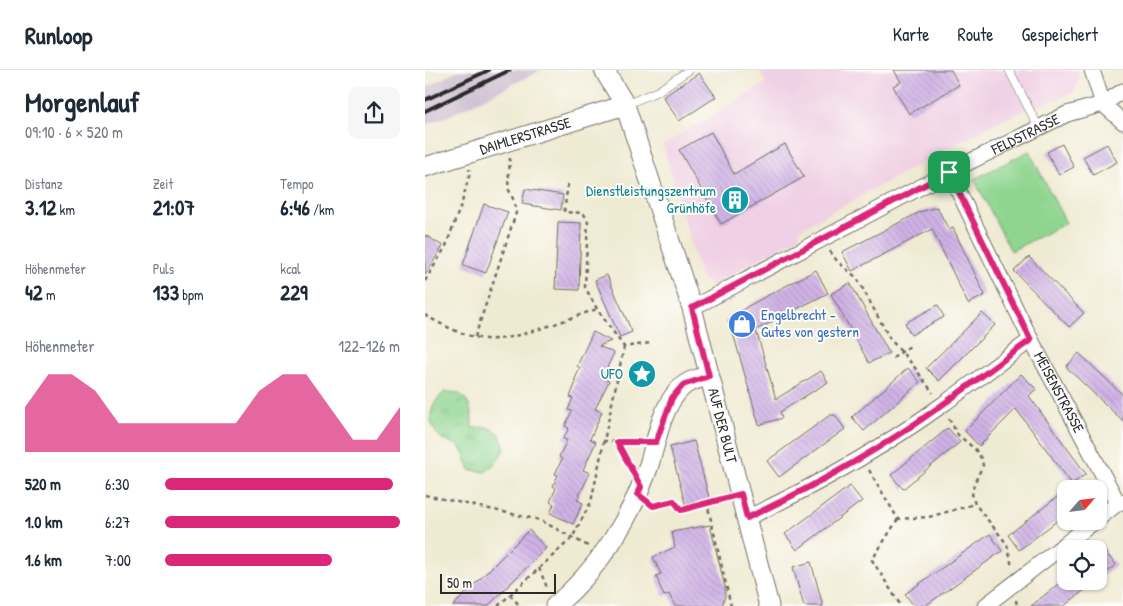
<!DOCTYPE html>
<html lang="de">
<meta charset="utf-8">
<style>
:root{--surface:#fff;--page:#f6f6f7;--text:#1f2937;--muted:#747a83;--line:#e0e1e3;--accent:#db2777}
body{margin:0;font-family:"Patrick Hand",sans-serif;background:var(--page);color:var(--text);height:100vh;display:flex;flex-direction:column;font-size:19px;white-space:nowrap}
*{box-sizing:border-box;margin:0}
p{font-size:16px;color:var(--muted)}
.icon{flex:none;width:28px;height:28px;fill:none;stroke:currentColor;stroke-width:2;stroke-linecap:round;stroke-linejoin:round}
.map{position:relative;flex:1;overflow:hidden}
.drawer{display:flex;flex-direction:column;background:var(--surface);width:425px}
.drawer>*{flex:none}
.needle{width:32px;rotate:62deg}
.tools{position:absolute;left:632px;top:410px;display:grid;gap:10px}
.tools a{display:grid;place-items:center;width:50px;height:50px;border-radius:10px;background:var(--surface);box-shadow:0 1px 4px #0004;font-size:25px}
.scale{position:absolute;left:15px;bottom:12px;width:116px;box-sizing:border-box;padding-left:5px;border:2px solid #2b2b2b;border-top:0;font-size:14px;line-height:18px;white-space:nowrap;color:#2b2b2b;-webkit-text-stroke:4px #fdfcf7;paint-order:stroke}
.pin{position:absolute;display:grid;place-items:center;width:42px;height:42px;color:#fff;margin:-21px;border-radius:10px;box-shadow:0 2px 8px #0006}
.round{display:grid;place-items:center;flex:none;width:52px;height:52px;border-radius:10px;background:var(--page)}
.headline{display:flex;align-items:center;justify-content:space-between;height:85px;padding:0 25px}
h1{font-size:28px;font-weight:800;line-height:38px}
.stats{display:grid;grid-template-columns:repeat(3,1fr);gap:8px;height:85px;padding:5px 25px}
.stats div{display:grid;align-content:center}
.stats b{font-size:21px;font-weight:800}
.stats small{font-size:14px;font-weight:400}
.stats p{font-size:14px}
.chart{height:140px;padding:10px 25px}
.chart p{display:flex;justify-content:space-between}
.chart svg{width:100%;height:90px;margin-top:5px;fill:var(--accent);opacity:.7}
ul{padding:0 25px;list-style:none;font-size:16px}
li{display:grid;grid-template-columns:80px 60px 1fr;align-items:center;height:38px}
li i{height:12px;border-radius:6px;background:var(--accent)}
header{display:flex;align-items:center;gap:30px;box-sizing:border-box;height:70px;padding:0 25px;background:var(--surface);border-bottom:1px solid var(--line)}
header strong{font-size:24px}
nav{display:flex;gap:28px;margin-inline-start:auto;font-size:18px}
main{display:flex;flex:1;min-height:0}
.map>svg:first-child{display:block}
.built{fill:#f0d0e4}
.industrial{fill:#cebed1}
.grass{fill:url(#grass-tufts);stroke:#5d805e}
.garden{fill:#8fd590;stroke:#5d805e}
.building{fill:url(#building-back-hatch)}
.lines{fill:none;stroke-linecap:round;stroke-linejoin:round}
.service-casing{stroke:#706e65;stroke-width:9}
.minor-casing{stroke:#706e65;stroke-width:17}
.tertiary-casing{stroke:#706e65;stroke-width:21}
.path{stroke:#706e65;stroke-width:2.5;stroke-dasharray:4 4;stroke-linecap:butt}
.service{stroke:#fff;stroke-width:8}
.minor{stroke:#fff;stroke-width:15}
.tertiary{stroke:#fff;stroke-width:19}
.rail{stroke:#2b2b2b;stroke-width:4}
.route-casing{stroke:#fff;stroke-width:10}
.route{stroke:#db2777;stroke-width:6}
.labels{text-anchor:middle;stroke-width:4;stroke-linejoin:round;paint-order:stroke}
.street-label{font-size:15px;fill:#2b2b2b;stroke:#fdfcf7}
.culture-label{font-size:15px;fill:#0d838f;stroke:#fdfcf7;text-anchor:end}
.shop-label{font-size:15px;fill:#366cbe;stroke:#fdfcf7;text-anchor:start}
</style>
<header>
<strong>Runloop</strong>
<nav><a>Karte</a><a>Route</a><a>Gespeichert</a></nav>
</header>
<main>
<section class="drawer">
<div class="headline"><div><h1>Morgenlauf</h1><p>09:10 · 6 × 520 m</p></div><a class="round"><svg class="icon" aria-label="share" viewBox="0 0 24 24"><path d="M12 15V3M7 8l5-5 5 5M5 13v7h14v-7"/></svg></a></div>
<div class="stats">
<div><p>Distanz</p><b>3.12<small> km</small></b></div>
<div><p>Zeit</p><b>21:07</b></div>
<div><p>Tempo</p><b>6:46<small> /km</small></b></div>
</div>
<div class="stats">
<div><p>Höhenmeter</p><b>42<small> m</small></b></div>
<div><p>Puls</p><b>133<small> bpm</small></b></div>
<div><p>kcal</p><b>229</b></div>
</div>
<div class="chart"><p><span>Höhenmeter</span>122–126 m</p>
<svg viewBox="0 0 160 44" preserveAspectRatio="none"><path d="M0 44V22L10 6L20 6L30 14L40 30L50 30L60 30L70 30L80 30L90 30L100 14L110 6L120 6L130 22L140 38L150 38L160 22V44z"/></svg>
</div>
<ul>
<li><b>520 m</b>6:30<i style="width:97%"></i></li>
<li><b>1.0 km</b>6:27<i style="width:100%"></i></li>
<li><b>1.6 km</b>7:00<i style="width:71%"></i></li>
</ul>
</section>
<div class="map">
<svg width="698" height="536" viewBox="0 0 698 536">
<defs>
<pattern id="grass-tufts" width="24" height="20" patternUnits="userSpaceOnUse" patternTransform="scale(1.25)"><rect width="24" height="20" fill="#8fd590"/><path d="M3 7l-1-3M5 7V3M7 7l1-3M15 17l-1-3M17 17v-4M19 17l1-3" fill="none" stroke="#7cb77c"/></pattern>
<pattern id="building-back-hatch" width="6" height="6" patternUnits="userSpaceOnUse" patternTransform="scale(1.25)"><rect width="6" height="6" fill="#d0b2e6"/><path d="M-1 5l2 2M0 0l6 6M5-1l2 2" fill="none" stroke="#b399c5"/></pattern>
</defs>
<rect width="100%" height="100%" fill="#fdfcf7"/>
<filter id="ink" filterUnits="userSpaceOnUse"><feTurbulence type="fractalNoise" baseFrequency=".02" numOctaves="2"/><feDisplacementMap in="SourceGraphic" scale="10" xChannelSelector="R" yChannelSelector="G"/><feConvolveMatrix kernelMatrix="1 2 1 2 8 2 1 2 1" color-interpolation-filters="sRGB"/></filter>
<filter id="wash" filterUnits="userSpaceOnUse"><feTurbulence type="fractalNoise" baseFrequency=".0096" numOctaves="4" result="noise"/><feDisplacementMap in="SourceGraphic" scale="20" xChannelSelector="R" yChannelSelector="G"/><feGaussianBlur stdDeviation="1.12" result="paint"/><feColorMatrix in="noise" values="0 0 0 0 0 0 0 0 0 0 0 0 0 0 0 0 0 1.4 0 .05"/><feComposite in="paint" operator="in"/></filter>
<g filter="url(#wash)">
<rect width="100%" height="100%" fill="#efead2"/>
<!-- built -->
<path class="built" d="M334,0h318l3,8 -6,14 -73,28 -201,109 -2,9 -87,47 -10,-7 -38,-133 103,-62z"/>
<!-- industrial -->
<path class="industrial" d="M34,0h83l-94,46 -23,9v-37z"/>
<!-- grass -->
<path class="grass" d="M19,322c4,0 9,0 13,1 13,4 16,24 15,35l15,-1 12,6 6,15 -7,12 -12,12 -16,-2c-3,-7 -6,-16 -10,-22 -4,-5 -13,-6 -18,-9 -17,-15 -13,-33 2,-47z"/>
<!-- garden -->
<path class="garden" d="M604,81l37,72 -55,28 -37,-72z"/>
<g id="blocks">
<!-- building -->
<path class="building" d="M469,0h57l8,15 -50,29 -16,-28 8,-4z
M274,3l17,24 -37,24 -16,-24z
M286,62l23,42 51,-30 19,33 -83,47 -42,-74z
M637,74l12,23 -15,8 -12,-23z
M682,74l10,18 -24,13 -10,-18z
M100,119l38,6 -2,15 -39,-6z
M59,134l24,8 -22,61 -23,-8z
M512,137l12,23 4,-2 32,67 -17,9 -36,-75 -80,42 -10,-19 78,-40z
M133,152l23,1 -2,67 -24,-1z
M0,165l18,11 -18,29z
M604,187l55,56 -15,14 -55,-56z
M391,200l12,23 -72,37 20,69 45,-28 7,11 -48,30 2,6 -23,7 -24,-85 -7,-19 20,-15z
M182,205l25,57 -12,5 -25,-57z
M425,213l39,70 -20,10 -38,-69z
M513,235l6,12 -33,18 -6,-12z
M557,243l13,12 -56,56 -13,-13z
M168,262l18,9 -12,5 15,7 -12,25 7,3 -14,28 7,3 -12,27 6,3 -13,28 7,3 -13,27 6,3 -10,21 -23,-11 4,-9 -4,-2 6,-14 -3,-2 5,-11 -3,-1 7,-15 -3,-2 8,-17 -4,-1 6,-11 -4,-2 7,-15 -4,-1 5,-12 -3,-1 6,-15 -2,-1 6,-13 -3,-2z
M654,283l44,42v26l-57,-54z
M483,298l12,14 -56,49 -12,-14z
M596,304l15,15 -7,7 57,78 -14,10 -56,-75 -37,37 -14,-15z
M405,345h5l10,14 -66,48 -12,-16z
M523,358l12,14 -57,47 -12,-14z
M269,371l16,60 -24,6 -16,-60z
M425,416l12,15 -65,49 -12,-16z
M641,420v24l-47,36 -11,-15z
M285,455l15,62v9l-3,10h-47l-6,-12 -5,2 -8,-20 5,-2 -8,-17 22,-10 -3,-15z
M104,460l17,18 -58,58h-35z
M565,464l12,17 -77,55h-11l-9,-12z
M674,474l17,21 -17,14z
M386,492l12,44h-19l-5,-17 -6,-22z
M637,511h34l-32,25h-33z"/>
</g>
</g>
<g filter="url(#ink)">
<use href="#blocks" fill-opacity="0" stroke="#706e65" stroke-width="1"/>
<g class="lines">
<defs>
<path id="service" d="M584,0l30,58
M200,35l33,-14 31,-21"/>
<g id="minor">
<path d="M667,0l11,34 20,18"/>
<path id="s1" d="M524,102l82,168 87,163"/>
<path id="s2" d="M267,238l257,-136 118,-58 36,-10 20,-13"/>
<path d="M322,448c68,-32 134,-69 195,-113 30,-21 59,-44 89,-65"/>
<path d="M674,448l19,-15 5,-1"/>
<path d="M560,536l110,-85"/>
</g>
<g id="tertiary">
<path id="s3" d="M179,0l21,35 67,203 77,298"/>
<path id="s4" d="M0,97l200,-62"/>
<path d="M130,536c42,-35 75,-86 93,-138 7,-21 12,-53 26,-72 10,-14 18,-16 35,-20"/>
</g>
</defs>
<!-- service casing -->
<use href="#service" class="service-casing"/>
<!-- minor casing -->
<use href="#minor" class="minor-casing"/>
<!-- tertiary casing -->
<use href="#tertiary" class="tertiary-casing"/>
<!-- path -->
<path class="path" d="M143,114l-4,28 19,1 5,7 -3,67 12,22 27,38 26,-4
M405,181l7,10 20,17 33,61 23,26 20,28
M0,211l21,-35 16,-44 8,-29 -1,-4
M0,245c17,10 40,22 61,24 27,3 83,-21 111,-30
M50,267l41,-124 -2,-12 -6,-13 2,-30
M468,288l17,-12
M524,349l9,16 17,14 6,9 2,7 -9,19 -2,11 3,9 32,40 5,23
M178,371l36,1
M192,372l13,25
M444,400l29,49 31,-2 46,-13
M0,425l115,25 48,26
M299,428l-17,5 24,103
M225,434l3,3 21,-6 7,9 26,-7
M473,449l-26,41 29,46
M114,498l9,22
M85,525l10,11
M591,530l1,6
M73,536l74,-68 19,-36 33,-155"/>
<!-- service -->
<use href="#service" class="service"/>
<!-- minor -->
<use href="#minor" class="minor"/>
<!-- tertiary -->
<use href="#tertiary" class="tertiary"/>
<!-- rail -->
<path class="rail" d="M0,30l64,-30
M0,41l85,-41"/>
</g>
</g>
<g class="lines" filter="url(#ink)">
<defs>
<path id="route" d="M524,102l82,168c-30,21 -59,44 -89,65 -61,44 -127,81 -195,113l-6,-24 -60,16 -7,-9 -21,5 -15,-12 3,-7 -24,-45h39l16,-44 11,-13 26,-9 -17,-68z"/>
</defs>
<!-- route casing -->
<use href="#route" class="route-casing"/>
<!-- route -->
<use href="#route" class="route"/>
</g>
<!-- icons -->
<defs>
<symbol id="building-disc" viewBox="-11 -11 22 22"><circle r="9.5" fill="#0f9aa8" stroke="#fdfcf7"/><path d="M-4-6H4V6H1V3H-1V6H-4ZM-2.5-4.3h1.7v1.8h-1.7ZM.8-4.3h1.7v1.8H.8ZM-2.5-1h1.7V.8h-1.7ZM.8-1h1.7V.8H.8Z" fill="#fff"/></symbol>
<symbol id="shop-disc" viewBox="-11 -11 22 22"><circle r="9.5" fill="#3f7fe0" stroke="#fdfcf7"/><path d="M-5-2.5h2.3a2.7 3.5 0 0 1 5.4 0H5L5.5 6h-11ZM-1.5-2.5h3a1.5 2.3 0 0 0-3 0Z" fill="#fff"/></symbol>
<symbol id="sight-disc" viewBox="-11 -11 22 22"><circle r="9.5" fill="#0f9aa8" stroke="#fdfcf7"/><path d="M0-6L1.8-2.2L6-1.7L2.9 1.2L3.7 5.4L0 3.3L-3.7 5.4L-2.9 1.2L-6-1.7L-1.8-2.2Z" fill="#fff"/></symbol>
</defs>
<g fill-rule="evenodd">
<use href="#building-disc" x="294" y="114" width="32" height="32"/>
<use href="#shop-disc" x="301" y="238" width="32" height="32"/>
<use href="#sight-disc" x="201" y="288" width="32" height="32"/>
</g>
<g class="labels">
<!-- street labels -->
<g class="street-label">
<text dy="5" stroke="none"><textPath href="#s2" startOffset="376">FELDSTRASSE</textPath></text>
<text dy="5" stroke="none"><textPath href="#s4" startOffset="105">DAIMLERSTRASSE</textPath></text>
<text dy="5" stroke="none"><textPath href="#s1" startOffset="246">MEISENSTRASSE</textPath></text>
<text dy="5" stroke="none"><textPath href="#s3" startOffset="376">AUF DER BULT</textPath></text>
</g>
<!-- culture labels -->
<g class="culture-label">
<text x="291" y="126">Dienstleistungszentrum<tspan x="291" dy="17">Grünhöfe</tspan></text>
<text x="198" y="309">UFO</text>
</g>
<!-- shop labels -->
<g class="shop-label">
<text x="336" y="250">Engelbrecht -<tspan x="336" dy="17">Gutes von gestern</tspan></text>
</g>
</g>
</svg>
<div class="tools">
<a><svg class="needle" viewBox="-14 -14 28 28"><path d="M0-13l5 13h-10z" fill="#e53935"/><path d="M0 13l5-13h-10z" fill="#747a83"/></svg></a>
<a><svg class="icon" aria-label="locate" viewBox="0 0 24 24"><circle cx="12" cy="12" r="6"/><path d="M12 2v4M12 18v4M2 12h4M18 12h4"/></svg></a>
</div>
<div class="scale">50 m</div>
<div class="pin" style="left:524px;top:102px;background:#1e9e55"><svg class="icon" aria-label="arrive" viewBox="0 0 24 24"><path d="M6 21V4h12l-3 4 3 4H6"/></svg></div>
</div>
</main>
